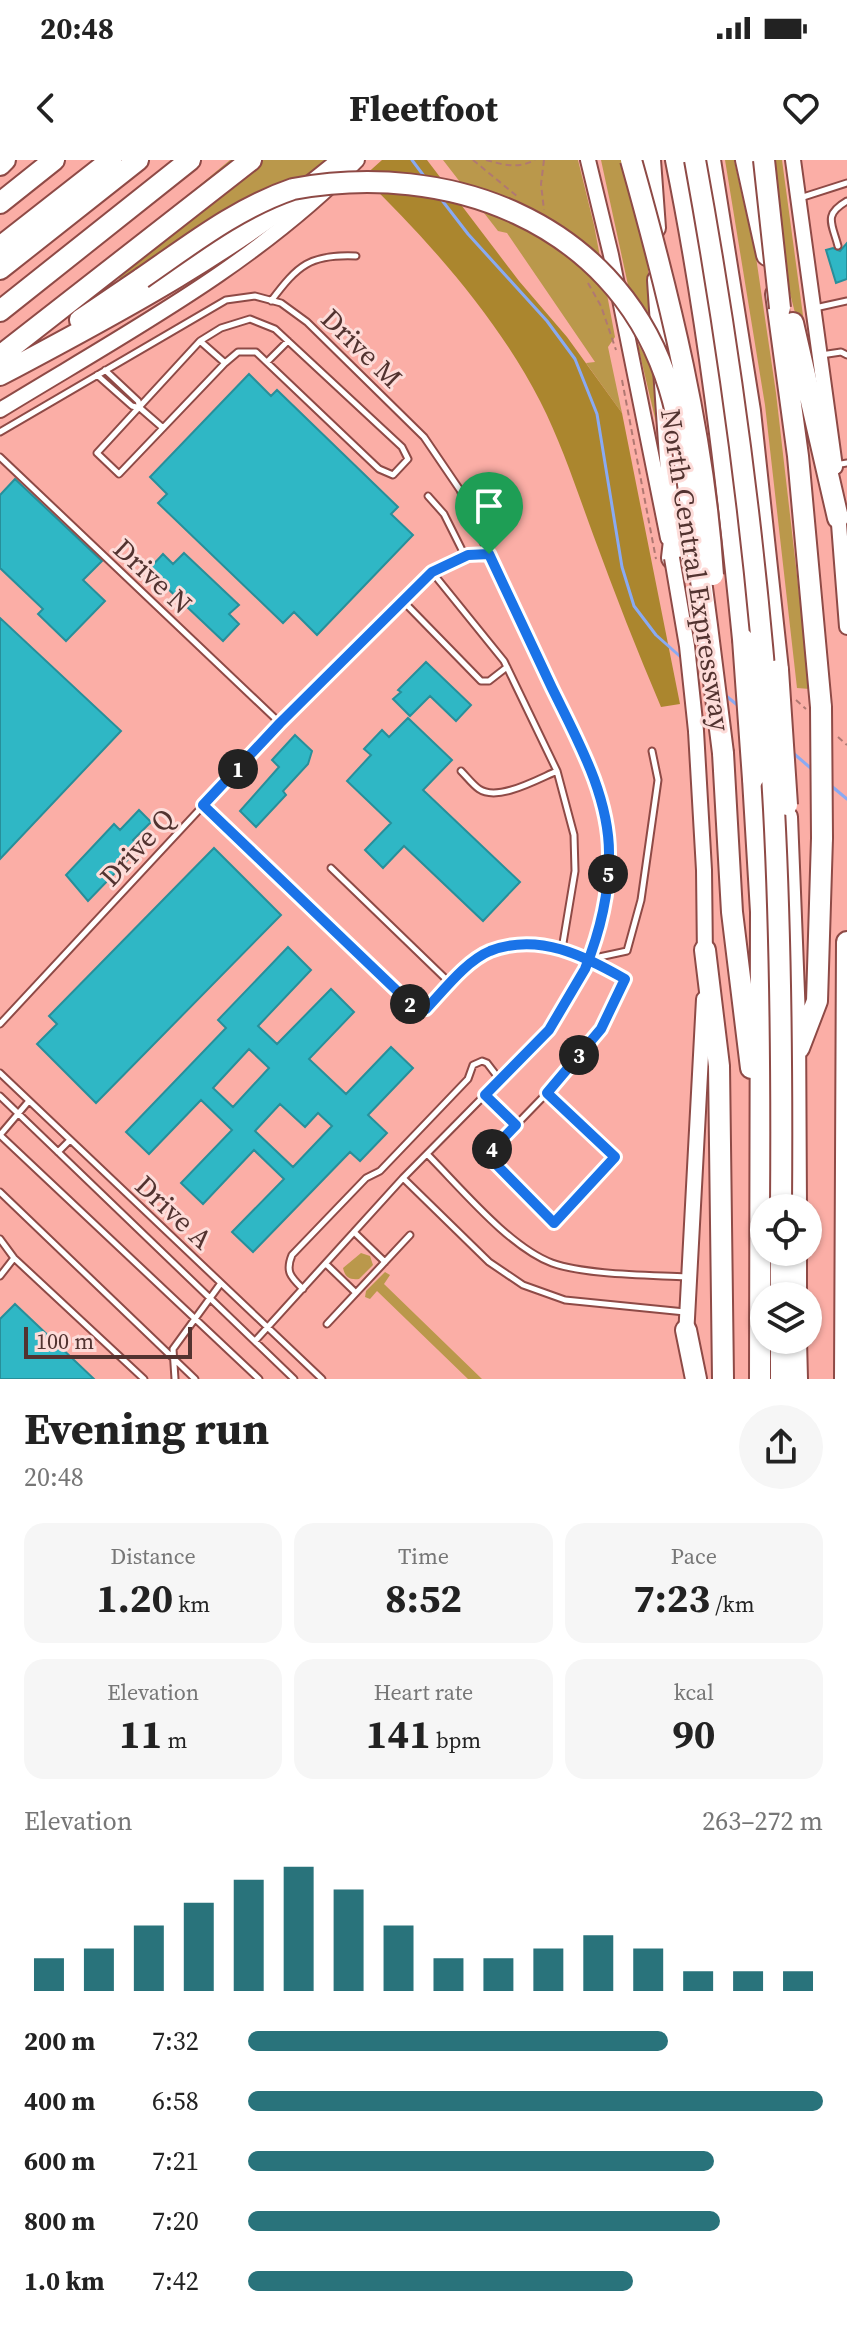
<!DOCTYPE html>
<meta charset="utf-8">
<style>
:root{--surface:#fff;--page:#f6f6f6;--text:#222;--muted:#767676;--accent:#29737b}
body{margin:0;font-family:"Source Serif 4",serif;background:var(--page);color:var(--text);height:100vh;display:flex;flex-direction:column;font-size:30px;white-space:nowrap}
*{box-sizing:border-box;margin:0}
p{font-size:26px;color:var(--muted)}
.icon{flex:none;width:44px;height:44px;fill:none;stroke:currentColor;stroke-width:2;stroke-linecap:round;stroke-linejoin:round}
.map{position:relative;height:1219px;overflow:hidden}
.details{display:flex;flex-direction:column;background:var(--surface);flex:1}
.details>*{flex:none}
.tools{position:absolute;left:750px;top:1034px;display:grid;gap:16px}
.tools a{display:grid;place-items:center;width:72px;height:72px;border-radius:50%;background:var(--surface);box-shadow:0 2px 6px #0004;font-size:40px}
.scale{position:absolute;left:24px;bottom:20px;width:168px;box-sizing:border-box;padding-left:8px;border:4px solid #523330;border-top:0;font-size:22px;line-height:28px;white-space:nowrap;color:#523330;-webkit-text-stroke:6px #fddcd9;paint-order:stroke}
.pin{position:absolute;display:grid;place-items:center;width:68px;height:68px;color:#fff;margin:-82px -34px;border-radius:50% 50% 50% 0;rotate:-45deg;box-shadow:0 0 8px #0007}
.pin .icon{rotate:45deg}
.km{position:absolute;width:40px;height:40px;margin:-20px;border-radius:50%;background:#222;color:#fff;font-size:22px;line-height:40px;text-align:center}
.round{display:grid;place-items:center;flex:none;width:84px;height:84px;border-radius:42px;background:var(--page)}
.summary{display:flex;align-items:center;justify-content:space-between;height:136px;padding:0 24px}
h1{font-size:44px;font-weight:700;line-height:60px}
.stats{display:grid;grid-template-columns:repeat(3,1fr);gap:12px;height:136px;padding:8px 24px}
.stats div{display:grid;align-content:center;border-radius:20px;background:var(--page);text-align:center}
.stats b{font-size:40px;font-weight:700}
.stats small{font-size:22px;font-weight:400}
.stats p{font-size:22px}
.chart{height:224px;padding:16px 24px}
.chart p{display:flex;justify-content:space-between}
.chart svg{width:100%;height:144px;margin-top:8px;stroke:var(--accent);stroke-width:6}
ul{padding:0 24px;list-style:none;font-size:26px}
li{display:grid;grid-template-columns:128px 96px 1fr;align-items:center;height:60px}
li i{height:20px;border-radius:10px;background:var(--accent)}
.status{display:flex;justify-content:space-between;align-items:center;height:56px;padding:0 40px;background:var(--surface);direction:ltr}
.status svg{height:22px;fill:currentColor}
header{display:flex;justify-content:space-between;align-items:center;height:104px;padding:0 24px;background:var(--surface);font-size:36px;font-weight:700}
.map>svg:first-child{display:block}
.green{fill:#ba984b}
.forest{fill:#ab862e}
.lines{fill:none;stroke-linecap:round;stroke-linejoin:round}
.stream{stroke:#89aaf3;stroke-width:3}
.building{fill:#2fb7c5;stroke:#278f9a;stroke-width:2;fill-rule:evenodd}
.service-casing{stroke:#8e4a46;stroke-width:9}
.secondary-casing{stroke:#8e4a46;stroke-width:18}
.motorway-casing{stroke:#8e4a46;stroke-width:24}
.path{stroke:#b07872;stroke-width:2;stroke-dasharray:6 4;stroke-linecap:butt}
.service{stroke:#fff;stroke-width:5}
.secondary{stroke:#fff;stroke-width:14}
.motorway{stroke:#fff;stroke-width:20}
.secondary-bridge-casing{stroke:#8e4a46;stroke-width:18;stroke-linecap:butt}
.motorway-bridge-casing{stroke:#8e4a46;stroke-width:24;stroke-linecap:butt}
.secondary-bridge{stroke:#fff;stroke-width:14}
.motorway-bridge{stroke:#fff;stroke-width:20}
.route-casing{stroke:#fff;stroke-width:16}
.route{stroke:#1a73e8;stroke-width:10}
.labels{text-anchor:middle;stroke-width:6;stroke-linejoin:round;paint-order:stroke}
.street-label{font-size:28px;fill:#523330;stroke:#fddcd9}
</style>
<div class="status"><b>20:48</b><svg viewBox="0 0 49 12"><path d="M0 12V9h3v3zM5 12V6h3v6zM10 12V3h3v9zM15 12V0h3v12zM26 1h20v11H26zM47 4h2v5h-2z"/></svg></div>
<header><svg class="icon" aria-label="back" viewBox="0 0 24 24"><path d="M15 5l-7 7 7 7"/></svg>Fleetfoot<svg class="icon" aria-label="heart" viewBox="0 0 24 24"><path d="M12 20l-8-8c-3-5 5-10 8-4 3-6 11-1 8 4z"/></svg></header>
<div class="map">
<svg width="847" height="1219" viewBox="0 0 847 1219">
<rect width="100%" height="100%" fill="#fbaea6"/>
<!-- green -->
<path class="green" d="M230,0h100l-117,85 -82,49 -24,-32z
M443,0h135l16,65 21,112 -7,10 14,66 -36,-50 9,-1 -88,-129 -9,-2z
M601,0h38l13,158 -24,-33z
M725,0h9l22,97 20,136 34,296 -13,-1 -32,-283z
M756,0h26l27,200h-2z
M637,182l18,32 3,57z
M361,1093l9,3 3,9 -14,14c-10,1 -14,-2 -16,-11z
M385,1112l5,3 -6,9 98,95h-14l-91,-88 -7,8 -5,-2 1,-6z"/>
<!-- forest -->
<path class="forest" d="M382,0h45l92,121 48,56 55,76 58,291 -19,3c-24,-56 -46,-113 -67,-170 -17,-46 -32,-93 -54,-136 -42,-82 -111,-160 -177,-224z"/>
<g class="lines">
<!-- stream -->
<path class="stream" d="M412,0l15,20
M441,39l27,35 79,87 28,38 22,55 25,153 12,39 22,29 27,24
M725,535l16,13
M792,592l22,19
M829,624l18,15"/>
</g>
<!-- building -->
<path class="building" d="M847,83v36l-11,4 -10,-33 7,-2 7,3z
M249,214l22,22 6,-6 121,117 -7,7 22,21 -96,100 -23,-23 -11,11 -125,-120 9,-9 -17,-17z
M15,319l87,82 -19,19 22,21 -39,40 -28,-27 5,-5 -43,-41v-73z
M184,393l55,52 -10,9 10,10 -16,17 -75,-71 15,-16 10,10z
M0,458l121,113 -121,128z
M426,502l45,43 -15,16 -26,-25 -20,20 -17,-17 8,-7 -3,-2z
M408,558l44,42 -29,30 97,92 -37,39 -79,-75 -21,22 -18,-18 26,-27 -44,-42 24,-26 -7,-6 18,-19 7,7z
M295,575l17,16 -4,13 -25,27 3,4 -30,32 -16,-16 39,-44 -7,-7z
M139,650l12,12 -18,18 7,7 -52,54 -22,-26 48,-51 6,6z
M214,688l67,67 -185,188 -59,-59 20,-20 -8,-8z
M288,787l23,23 -53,56 19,18 54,-55 23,23 -45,47 37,35 45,-47 22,21 -45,47 19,18 -27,28 -10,-9 -97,100 -21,-20 52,-53 -30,-29 -51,54 -22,-21 51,-53 -31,-30 -52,54 -23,-22 100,-104 -8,-8zM249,889l20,19 -36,39 -20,-19zM280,944l25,23 13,-14 14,13 -39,41 -38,-36z
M15,1144l79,75h-94v-60z"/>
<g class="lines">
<defs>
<path id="service" d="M800,38l47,-15
M838,86c-6,-23 -15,-31 9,-45
M271,141c27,-36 39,-47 85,-45
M815,148l32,-7
M200,181l21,-13 29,-9 25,10 127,118 6,12 -15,16 -14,-6 -123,-117h-18l-13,11
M200,181l25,22 -106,111 -22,-21z
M821,195l20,-3 6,3
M267,202l21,-21
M105,210l33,31 2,6
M97,215l35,31 8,2 23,20
M0,272l226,-132 29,-4 26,7 26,19 117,115 36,53c27,64 58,126 88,188 16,34 37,69 48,105 27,92 7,170 -47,247l-146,148 -148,163
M0,297l280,266
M835,305l12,-2
M428,336l16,18 21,42
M432,412l72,89 53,110 17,64 1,36 -13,78 27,10 36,20 -24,50 -54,64
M403,441l78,80h8l18,-14
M461,611c6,6 12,14 18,18 19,13 59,-10 78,-18
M203,645l213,204h10l25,-25
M331,708l120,116c34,-35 61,-47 111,-35
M590,799l37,-8 14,-51 17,-120 -6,-29
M0,864l280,-301 152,-151 36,-17 21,-1
M0,913l322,306
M485,935l31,30 -29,30 67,68 61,-66 -68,-64 -31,32
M0,936l294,283
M0,975l259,244
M0,975l28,-33
M58,992l11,-11
M427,994c33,33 82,93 125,109 34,12 97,12 134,14
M403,1018l86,84 34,23 42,15 120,12
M0,1032l195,187
M354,1072l31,30
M0,1079l14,19 130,121
M326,1104l30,29
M0,1116l14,-18
M303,1129c-12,-12 -18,-17 -11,-34l74,-77 14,-7 88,-92 5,-14 9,-4 5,2 13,17
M327,1164l83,-89
M175,1219l-2,-30 48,-66"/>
<path id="secondary" d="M588,0l23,95 57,283
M793,0l42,307
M0,250c124,-76 255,-145 357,-250
M838,351l9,116
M696,571l8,139 1,88
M686,1177l18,-338"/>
<path id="motorway" d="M650,0l5,68
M676,0c32,158 51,319 67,479
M710,0l40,251 28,259
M746,0l21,95
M0,5l5,-5
M0,43l54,-43
M0,87l111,-87
M0,109l138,-109
M658,120l17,252 -3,26
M776,134l22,162 23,251
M0,151l190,-151
M80,160l62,-42
M793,163l45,195
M0,196l251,-196
M0,215c121,-64 237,-126 343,-215
M723,593l9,159 19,156
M753,619l8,133 -1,467
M787,657l8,201 1,190
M705,790l14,116 4,313
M799,888l18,-47 5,-163
M796,1092v44
M781,1136v-44
M686,1170l10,49
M796,1180l1,39
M781,1219v-39
M845,1219l2,-437"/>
</defs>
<!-- service casing -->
<use href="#service" class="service-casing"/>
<!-- secondary casing -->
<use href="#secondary" class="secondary-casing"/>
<!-- motorway casing -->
<use href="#motorway" class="motorway-casing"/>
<!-- path -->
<path class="path" d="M473,0l45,37
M486,0c18,5 32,9 49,0
M544,0l-3,24 3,26
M588,123l13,23 15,44
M622,220l34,179
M796,540l10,9
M838,577l9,8"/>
<!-- service -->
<use href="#service" class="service"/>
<!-- secondary -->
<use href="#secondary" class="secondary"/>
<!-- motorway -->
<use href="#motorway" class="motorway"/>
<defs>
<path id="secondary-bridge" d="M672,398l15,88 9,85"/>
<path id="motorway-bridge" d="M631,0c38,135 73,275 82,415
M695,0c39,214 67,431 79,649 7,133 8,266 7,399
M764,0l16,148
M142,118c48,-33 95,-70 151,-89 156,-29 318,33 372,186 16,44 20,91 27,137 11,80 21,161 31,241
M743,479l10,140
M778,510l9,135
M821,547l1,131"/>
</defs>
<!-- secondary-bridge casing -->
<use href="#secondary-bridge" class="secondary-bridge-casing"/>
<!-- motorway-bridge casing -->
<use href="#motorway-bridge" class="motorway-bridge-casing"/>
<!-- secondary-bridge -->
<use href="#secondary-bridge" class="secondary-bridge"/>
<!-- motorway-bridge -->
<use href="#motorway-bridge" class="motorway-bridge"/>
</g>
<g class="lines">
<defs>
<path id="route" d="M489,394l-21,1 -36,17 -152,151 -77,82 213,204h10c18,-19 40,-48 64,-58 49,-19 94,5 135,28l-24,50 -54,64 68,64 -61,66 -67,-68 29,-30 -31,-30 64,-65 36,-61c15,-37 24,-73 24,-113 1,-59 -32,-117 -57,-168 -21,-45 -42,-89 -63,-134"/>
</defs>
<!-- route casing -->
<use href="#route" class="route-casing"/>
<!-- route -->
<use href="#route" class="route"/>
</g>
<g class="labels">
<!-- street labels -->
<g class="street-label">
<text transform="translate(362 188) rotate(44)" y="10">Drive M</text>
<text transform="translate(696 410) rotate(81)" y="10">North Central Expressway</text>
<text transform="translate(153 416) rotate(43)" y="10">Drive N</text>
<text transform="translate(137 687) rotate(-47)" y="10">Drive Q</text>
<text transform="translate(174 1052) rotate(43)" y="10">Drive A</text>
</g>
</g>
</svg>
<div class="tools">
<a><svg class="icon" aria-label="locate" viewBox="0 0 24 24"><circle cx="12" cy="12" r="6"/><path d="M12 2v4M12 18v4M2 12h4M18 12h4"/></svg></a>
<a><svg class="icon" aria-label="layers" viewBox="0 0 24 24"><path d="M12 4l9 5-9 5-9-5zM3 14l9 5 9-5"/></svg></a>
</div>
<div class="scale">100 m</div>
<div class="pin" style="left:489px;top:394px;background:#1e9e55"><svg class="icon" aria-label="arrive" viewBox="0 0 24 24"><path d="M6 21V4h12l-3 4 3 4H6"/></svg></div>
<b class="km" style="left:238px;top:609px">1</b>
<b class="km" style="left:410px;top:844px">2</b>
<b class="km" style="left:579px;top:895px">3</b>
<b class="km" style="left:492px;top:989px">4</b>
<b class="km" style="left:608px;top:714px">5</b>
</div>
<section class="details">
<div class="summary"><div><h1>Evening run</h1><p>20:48</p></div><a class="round"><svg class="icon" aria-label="share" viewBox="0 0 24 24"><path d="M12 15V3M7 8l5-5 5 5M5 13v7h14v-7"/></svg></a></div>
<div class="stats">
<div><p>Distance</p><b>1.20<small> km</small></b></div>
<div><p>Time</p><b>8:52</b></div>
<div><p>Pace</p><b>7:23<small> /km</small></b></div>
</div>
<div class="stats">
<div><p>Elevation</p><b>11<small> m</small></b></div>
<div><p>Heart rate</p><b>141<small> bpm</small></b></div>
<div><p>kcal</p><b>90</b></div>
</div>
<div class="chart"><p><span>Elevation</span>263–272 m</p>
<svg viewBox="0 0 160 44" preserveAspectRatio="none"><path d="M5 44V34M15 44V31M25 44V24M35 44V17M45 44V10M55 44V6M65 44V13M75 44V24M85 44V34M95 44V34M105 44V31M115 44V27M125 44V31M135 44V38M145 44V38M155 44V38"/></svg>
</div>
<ul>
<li><b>200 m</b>7:32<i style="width:73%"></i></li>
<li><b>400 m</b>6:58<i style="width:100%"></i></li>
<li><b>600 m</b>7:21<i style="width:81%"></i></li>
<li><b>800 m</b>7:20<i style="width:82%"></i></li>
<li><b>1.0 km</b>7:42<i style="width:67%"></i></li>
</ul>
</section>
